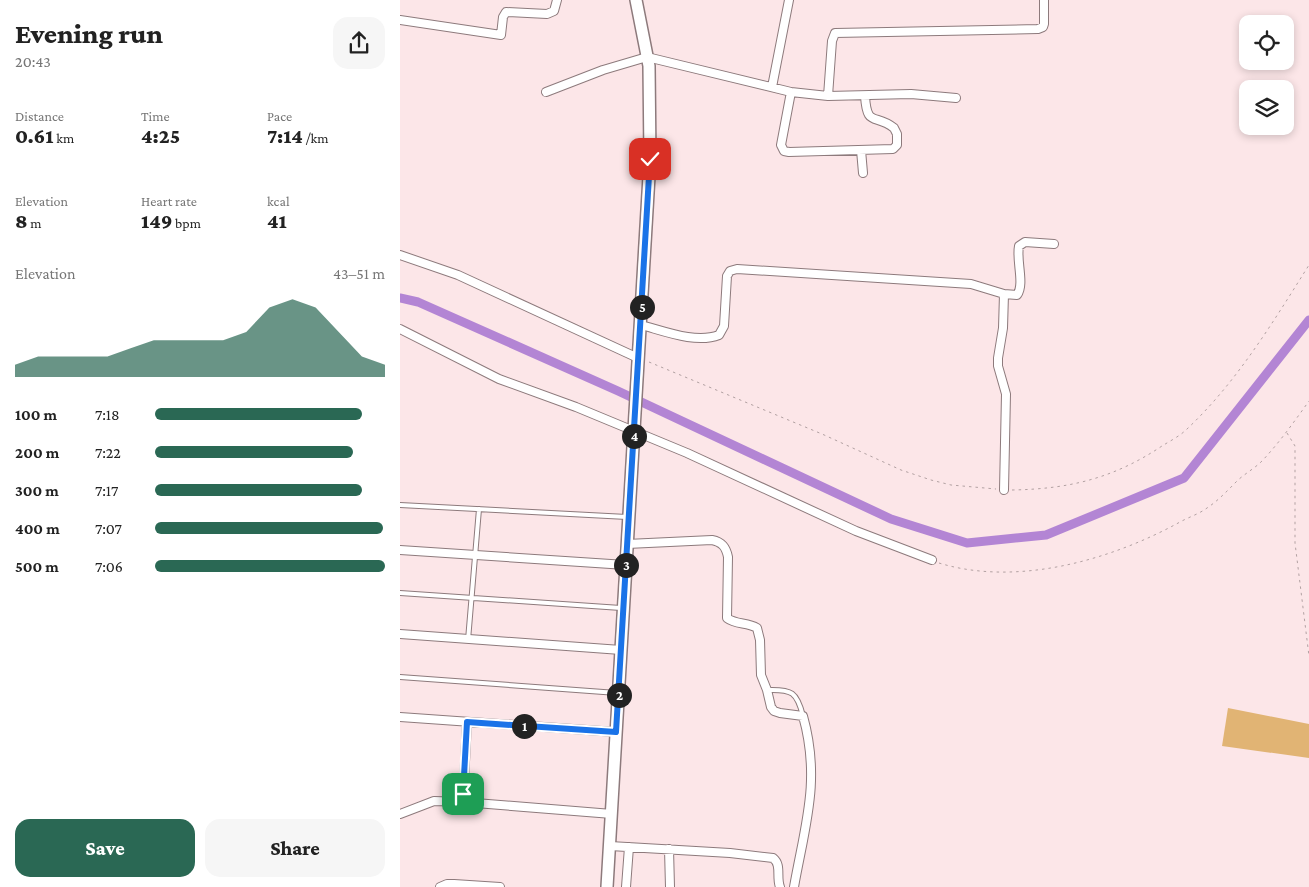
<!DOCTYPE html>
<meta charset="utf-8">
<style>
:root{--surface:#fff;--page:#f6f6f6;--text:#222;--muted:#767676;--accent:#2a6854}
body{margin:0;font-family:"Crimson Pro",serif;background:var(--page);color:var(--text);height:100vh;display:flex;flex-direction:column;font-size:19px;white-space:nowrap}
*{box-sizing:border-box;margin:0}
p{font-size:16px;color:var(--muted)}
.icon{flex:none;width:28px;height:28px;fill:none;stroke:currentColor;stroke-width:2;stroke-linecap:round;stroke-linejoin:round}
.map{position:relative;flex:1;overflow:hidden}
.drawer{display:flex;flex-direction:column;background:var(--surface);width:400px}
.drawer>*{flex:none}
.controls{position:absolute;left:839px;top:15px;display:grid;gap:10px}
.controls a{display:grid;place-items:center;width:55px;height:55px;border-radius:10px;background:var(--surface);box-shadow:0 2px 8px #0003;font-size:25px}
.pin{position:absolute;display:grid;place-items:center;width:42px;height:42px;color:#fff;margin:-21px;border-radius:10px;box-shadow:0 2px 8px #0006}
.km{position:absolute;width:25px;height:25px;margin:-12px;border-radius:50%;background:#222;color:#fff;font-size:14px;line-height:25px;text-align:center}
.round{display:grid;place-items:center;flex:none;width:52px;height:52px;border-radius:15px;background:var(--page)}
.head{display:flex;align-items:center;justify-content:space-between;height:85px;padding:0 15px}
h1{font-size:28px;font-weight:800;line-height:38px}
.stats{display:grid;grid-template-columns:repeat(3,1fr);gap:8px;height:85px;padding:5px 15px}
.stats div{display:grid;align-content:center}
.stats b{font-size:21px;font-weight:800}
.stats small{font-size:14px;font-weight:400}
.stats p{font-size:14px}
.chart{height:140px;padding:10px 15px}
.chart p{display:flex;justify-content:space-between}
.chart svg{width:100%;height:90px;margin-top:5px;fill:var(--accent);opacity:.7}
.cta{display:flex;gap:10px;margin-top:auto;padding:10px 15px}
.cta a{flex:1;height:58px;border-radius:15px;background:var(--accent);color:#fff;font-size:20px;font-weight:800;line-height:58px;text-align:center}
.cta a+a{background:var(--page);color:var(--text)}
ul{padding:0 15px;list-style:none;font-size:16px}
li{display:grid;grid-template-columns:80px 60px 1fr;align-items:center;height:38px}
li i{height:12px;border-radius:6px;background:var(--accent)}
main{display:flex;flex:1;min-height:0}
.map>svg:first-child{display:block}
.green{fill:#e1b474}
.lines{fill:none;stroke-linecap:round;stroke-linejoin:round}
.canal{stroke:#b385d4;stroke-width:9}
.lane-casing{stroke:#8d7a7c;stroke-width:6}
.street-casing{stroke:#8d7a7c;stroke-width:10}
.secondary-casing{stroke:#8d7a7c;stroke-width:14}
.path{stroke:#b2a1a2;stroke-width:1;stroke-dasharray:2.5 4;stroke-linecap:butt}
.lane{stroke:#fff;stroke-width:4}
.street{stroke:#fff;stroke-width:8}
.secondary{stroke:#fff;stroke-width:11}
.route-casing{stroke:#fff;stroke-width:10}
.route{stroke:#1a73e8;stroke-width:6}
</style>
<main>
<section class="drawer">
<div class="head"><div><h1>Evening run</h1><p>20:43</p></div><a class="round"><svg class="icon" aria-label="share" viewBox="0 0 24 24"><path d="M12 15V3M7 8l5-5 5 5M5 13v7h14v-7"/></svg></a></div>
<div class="stats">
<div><p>Distance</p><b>0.61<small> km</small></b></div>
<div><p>Time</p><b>4:25</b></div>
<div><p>Pace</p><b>7:14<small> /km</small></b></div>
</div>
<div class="stats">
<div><p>Elevation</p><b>8<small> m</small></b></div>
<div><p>Heart rate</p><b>149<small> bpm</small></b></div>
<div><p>kcal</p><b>41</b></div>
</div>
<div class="chart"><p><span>Elevation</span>43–51 m</p>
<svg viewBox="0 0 160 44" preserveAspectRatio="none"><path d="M0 44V38L10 34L20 34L30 34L40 34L50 30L60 26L70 26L80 26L90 26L100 22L110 10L120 6L130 10L140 22L150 34L160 38V44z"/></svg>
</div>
<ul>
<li><b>100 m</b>7:18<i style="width:90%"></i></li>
<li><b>200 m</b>7:22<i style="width:86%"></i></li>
<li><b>300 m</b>7:17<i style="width:90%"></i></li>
<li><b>400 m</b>7:07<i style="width:99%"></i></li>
<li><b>500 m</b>7:06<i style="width:100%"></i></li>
</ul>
<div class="cta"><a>Save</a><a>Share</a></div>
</section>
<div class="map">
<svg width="909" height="887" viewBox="0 0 909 887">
<rect width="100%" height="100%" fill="#fce6e8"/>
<!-- green -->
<path class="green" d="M828,708l81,16v34l-87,-12z"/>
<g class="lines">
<!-- canal -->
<path class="canal" d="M0,298l18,4 200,89 273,128 76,24 79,-8 138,-57 125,-158"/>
<defs>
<path id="lane" d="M0,505l227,12
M0,593l221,15
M68,640l11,-131
M0,677l217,16
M367,690c25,-1 30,2 36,26"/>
<path id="street" d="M0,20l101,15 2,-18 3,-5 41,2 7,-3 3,-11
M372,87l17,-87
M146,92l57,-22 44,-13 144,35 37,4 83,-2 45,4
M391,92l-10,53 3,6 5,1 104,-3 4,-4v-11l-3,-6c-19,-15 -27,0 -29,-32
M428,96l4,-55 3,-8 203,-4 5,-2 1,-3v-24
M461,150l2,23
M0,255l58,20 180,83
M604,294l13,1c8,-11 -1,-34 2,-49l6,-4 29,2
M241,325c23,6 55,19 78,10l5,-9 3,-50 3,-5 7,-2 234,15 33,10 -1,34 -5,30v8l8,28 -2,96
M0,329l99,50 77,28 111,46 169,78 76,29
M227,544l85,-4c10,2 14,7 16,17l-1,61c9,7 20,4 30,10l3,12 1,35 6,15 4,17 3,4 6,2 23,3c18,64 2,109 -9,171
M0,550l226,15
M0,634l221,16
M0,717l216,15
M67,722l-4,80 149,12
M0,814l34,-13 29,1
M210,846l120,7 43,5c9,7 3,19 7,29
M269,849l1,38
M40,887l7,-3h7l46,3
M226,887l3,-40"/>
<path id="secondary" d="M207,887l43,-728 -1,-93 -13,-66"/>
</defs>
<!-- lane casing -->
<use href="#lane" class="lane-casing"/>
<!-- street casing -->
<use href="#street" class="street-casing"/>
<!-- secondary casing -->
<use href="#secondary" class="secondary-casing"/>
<!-- path -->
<path class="path" d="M249,362l173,72 79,36 30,10 20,5 45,4
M887,433l8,13v97l14,113
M612,490c58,-1 102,-12 150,-44 8,-5 18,-10 25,-17 50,-47 86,-107 122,-164
M539,563c78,24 172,-3 241,-41 9,-5 19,-8 27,-14 12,-8 21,-18 31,-28 8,-7 17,-12 24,-19 17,-18 32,-39 47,-60"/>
<!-- lane -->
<use href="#lane" class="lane"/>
<!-- street -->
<use href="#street" class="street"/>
<!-- secondary -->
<use href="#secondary" class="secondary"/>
</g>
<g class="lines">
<defs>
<path id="route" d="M63,794l4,-72 149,10 34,-573"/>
</defs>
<!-- route casing -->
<use href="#route" class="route-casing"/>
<!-- route -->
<use href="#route" class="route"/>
</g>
</svg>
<div class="controls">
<a><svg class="icon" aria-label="locate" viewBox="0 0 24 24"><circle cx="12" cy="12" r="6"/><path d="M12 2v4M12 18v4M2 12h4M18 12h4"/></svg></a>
<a><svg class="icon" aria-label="layers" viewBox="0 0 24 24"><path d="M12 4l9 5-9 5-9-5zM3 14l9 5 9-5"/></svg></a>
</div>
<div class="pin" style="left:63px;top:794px;background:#1e9e55"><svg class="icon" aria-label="arrive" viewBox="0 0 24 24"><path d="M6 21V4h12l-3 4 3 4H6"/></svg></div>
<div class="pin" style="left:250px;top:159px;background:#d93025"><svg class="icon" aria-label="check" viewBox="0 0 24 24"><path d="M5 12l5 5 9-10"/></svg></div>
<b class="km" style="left:124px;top:726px">1</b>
<b class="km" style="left:219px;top:695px">2</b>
<b class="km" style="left:226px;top:565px">3</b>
<b class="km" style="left:234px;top:436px">4</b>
<b class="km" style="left:242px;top:307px">5</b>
</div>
</main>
